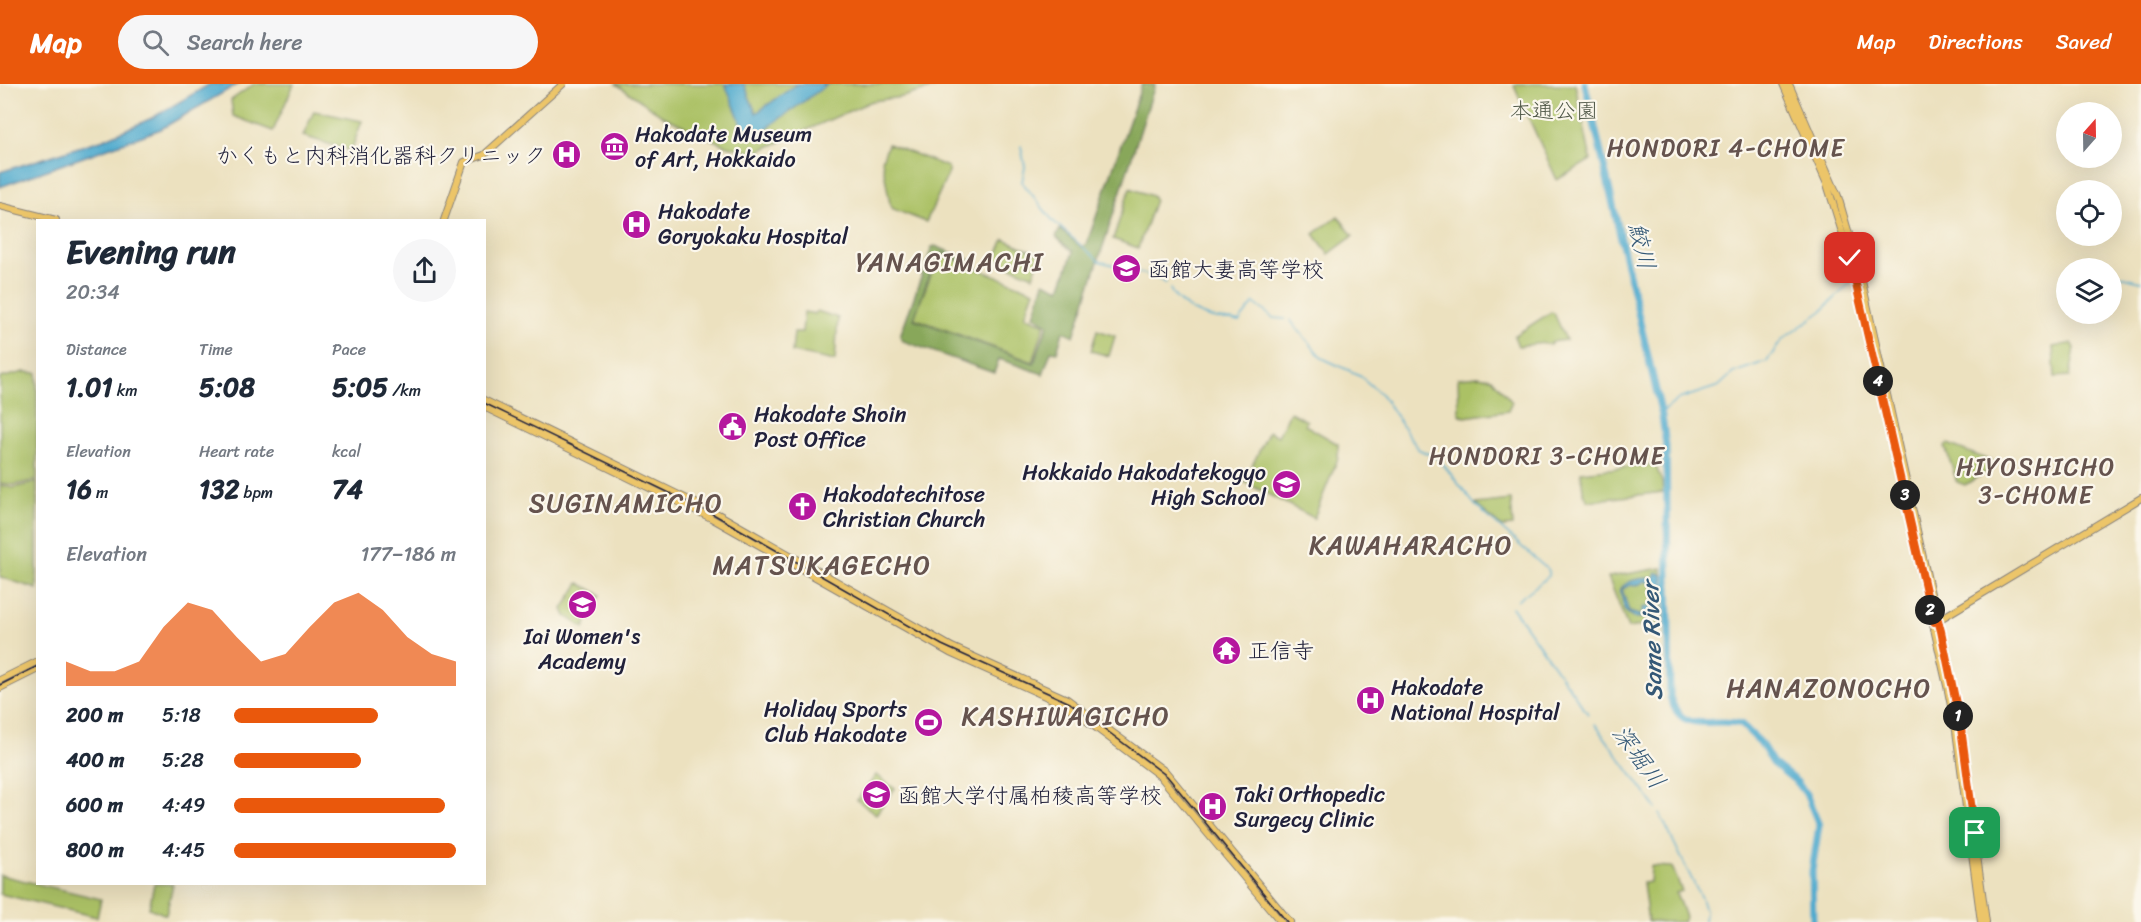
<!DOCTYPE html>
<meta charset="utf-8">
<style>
:root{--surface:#fff;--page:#f6f6f7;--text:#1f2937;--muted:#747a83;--accent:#ea580c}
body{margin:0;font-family:Sriracha,"Klee One",sans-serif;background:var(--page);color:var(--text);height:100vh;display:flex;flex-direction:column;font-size:22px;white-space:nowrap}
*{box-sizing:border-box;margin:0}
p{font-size:20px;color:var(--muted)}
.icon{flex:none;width:33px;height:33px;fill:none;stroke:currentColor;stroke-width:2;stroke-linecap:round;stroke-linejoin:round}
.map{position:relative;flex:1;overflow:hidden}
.details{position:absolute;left:36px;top:135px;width:450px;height:666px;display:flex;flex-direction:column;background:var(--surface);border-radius:0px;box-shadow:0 6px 24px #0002}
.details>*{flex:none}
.needle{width:39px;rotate:20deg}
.fabs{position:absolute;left:2056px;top:18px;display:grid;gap:12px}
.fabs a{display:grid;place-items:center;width:66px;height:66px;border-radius:50%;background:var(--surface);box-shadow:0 6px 24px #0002;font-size:30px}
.pin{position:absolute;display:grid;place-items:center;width:51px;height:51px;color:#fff;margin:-26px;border-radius:12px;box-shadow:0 3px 9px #0006}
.km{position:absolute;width:30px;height:30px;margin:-15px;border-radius:50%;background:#222;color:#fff;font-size:16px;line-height:30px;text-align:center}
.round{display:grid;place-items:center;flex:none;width:63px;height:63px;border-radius:32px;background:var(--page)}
.headline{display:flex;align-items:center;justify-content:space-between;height:102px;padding:0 30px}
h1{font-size:33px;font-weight:700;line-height:45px}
.stats{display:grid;grid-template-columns:repeat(3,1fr);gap:9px;height:102px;padding:6px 30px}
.stats div{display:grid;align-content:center}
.stats b{font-size:26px;font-weight:700}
.stats small{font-size:16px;font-weight:400}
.stats p{font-size:16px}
.chart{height:168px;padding:12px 30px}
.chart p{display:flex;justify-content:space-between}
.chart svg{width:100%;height:108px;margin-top:6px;fill:var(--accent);opacity:.7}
ul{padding:0 30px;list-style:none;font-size:20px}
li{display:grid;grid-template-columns:96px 72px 1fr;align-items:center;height:45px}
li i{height:15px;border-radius:8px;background:var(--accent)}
header{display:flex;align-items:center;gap:36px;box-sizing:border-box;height:84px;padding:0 30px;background:var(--accent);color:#fff}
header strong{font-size:28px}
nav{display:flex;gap:33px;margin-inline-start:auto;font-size:21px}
.search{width:420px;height:54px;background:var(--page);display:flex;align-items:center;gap:15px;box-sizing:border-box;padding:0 21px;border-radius:33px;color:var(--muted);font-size:22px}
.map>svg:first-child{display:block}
.green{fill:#abc165;stroke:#667250;stroke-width:1.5}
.forest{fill:#88a75a;stroke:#55644a;stroke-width:1.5}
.water{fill:#50aace;stroke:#396684;stroke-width:1.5}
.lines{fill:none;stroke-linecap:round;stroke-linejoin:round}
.stream{stroke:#50aace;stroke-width:1.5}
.river{stroke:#50aace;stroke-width:7}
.major-casing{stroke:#87827d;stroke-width:8}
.major{stroke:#ecc569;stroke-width:6}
.tram{stroke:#22223b;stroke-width:1.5}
.route-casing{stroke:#fff;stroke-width:12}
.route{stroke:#ea580c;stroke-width:8}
.labels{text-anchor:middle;stroke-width:4.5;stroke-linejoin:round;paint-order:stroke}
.park-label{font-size:22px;fill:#525a4a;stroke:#fbf7ec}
.poi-label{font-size:22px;fill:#22223b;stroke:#fbf7ec;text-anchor:start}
.neighbourhood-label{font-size:24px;letter-spacing:1.5px;fill:#65534e;stroke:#fbf7ec}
.water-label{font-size:24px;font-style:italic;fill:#345876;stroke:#fbf7ec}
.quarter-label{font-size:26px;letter-spacing:1.5px;fill:#65534e;stroke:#fbf7ec}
</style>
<header>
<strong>Map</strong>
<div class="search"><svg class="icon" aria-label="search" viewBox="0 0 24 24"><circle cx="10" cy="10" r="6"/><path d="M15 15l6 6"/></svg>Search here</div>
<nav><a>Map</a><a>Directions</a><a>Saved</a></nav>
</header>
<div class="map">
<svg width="2141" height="838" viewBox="0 0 2141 838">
<rect width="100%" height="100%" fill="#fbf7ec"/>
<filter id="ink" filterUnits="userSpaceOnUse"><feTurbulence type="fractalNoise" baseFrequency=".0167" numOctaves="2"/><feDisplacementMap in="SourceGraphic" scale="12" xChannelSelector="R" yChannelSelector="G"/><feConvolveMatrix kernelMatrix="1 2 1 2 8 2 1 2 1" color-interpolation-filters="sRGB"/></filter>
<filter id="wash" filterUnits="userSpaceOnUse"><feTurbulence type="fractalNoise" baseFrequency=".008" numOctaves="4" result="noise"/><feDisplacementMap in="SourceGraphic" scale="24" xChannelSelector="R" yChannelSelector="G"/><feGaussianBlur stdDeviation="1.35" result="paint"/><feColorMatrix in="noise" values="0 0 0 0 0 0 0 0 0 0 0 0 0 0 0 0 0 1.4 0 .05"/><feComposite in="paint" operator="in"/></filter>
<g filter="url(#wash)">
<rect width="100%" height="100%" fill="#ece1bf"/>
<!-- green -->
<path class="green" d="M254,0h40l-21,47 -40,-15 -2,-16z
M616,0h332l-46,13 -30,4 -117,52 -31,-8 -59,-28z
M1517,0h58l16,76 -34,20 -43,-94z
M314,27l48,10 -11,30 -48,-15z
M888,60l60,23 1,5 -23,50 -33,-13 -3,-5 -8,-44z
M1130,104l22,8 3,4 -17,48 -25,-9z
M1338,132l15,20 -24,18 -15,-20z
M1004,155l37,16 -8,21 -38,-16z
M943,171l91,36 -9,25 20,8 -12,38 -119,-44 23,-59z
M817,227l21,7 -3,43 -43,-9 2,-20h8l2,-20 11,2z
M1551,228l3,1 12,27 -14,2 -2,3 -5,-2 -27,3 -4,-10z
M1097,246l18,6 -6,20 -18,-5z
M2072,259l3,5 -5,28 -15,1 -2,-30z
M24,288l13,1v107l-23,5 -14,-2v-105z
M1478,292l14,2 20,24 -4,9 -43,6 -6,-3 -1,-36z
M1290,328l17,9 -2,4 33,19v14l-24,60 -70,-36 25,-51 9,5z
M1948,360l48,19 1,2 -32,20 -8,-3 -12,-36z
M1655,380l7,18 1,10 -75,9 -5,-10 -2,-19z
M37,398v107l-37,-12v-92l13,3z
M1511,416l2,26 -11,1 -27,-23z
M1662,484l1,55 -35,5 -20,-51z
M579,499l22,12 -17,33 -18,-12 -3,-7z
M876,691l19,14 -19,25 -19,-14z
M1651,782l21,1 10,24 -6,2 9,24 -2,5h-35l-5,-39 7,-1z
M0,791l101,24 -4,18 -97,-23z
M154,800h19l-7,31 -17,-7z"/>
<!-- forest -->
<path class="forest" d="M1142,0l13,1 -81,251 -11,-5 -6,21 -6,-1 -8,23 -44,-15 -5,14 -91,-32 -3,-5 32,-89 3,-1 42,17 -1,3 -33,-13 -8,6 -21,60 120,44 14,-39 -14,-8 10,-34 16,7 13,-37 -17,-15 4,-8 22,18 5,-4z"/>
<!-- water -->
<path class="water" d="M210,0h28l-77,45 -161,58v-15l104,-33 48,-21z
M725,0h19l12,29 41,-29h31l-64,46 -12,2 -10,-7z
M1657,488l6,4 1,16h-5l-7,-9 -7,-2 -9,5 -5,-1 -9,4 7,23 13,4 1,-8 7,-2 7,11 -23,1 -9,-7 -5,-21c6,-10 22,-13 33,-11z"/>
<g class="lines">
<!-- stream -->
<path class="stream" d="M1021,62l4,21 -3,15 31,39 46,40 53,15 14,7
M2117,191l24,6
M1170,205c6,14 26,25 42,29 10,3 15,0 27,4l15,-19 19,15 12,1
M1290,236l32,38 37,17 23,20 36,54 21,10 36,46 74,66v5l-31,24
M1662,332l4,-7 13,-10 40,-13 14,-13 34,-12 16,-22 39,-28 29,-29
M1512,523l76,107
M1657,533h4
M1665,533h5
M1595,640l61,84
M1660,730l41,84 4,13 -1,11"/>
<!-- river -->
<path class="river" d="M1585,0l77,332 4,30 4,251c12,40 42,19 71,27l19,18 13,21 24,19 9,12 13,31 -7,46 1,51"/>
</g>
</g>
<g filter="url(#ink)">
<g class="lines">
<defs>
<path id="major" d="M1783,0l44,100 23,74 97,428 9,45 25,191
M1789,0l49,112 22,76 98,444 28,206
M0,122l56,14
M444,136l20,-58 20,-7 79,-71
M484,316l234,114 234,133 115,52 99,73 124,150
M484,323l227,111 239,135 117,53 93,70 121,146
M1937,537l204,-123
M0,596l38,-19
M0,604l38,-19"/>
</defs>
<!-- major casing -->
<use href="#major" class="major-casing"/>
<!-- major -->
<use href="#major" class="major"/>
<!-- tram -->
<path class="tram" d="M484,319l229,111 229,131 128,58 97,73 120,146
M0,601l38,-19"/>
</g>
</g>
<g class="lines" filter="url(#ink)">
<defs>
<path id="route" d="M1850,174l81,355 3,9 4,-2 3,11 20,97 14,105"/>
</defs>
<!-- route casing -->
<use href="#route" class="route-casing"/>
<!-- route -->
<use href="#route" class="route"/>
</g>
<!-- icons -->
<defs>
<symbol id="museum-disc" viewBox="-11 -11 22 22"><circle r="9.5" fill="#b5179e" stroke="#fbf7ec"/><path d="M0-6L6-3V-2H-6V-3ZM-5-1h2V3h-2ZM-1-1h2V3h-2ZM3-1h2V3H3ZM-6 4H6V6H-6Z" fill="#fff"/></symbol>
<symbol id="hospital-disc" viewBox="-11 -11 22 22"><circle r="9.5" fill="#b5179e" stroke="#fbf7ec"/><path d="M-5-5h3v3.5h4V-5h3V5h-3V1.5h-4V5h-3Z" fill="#fff"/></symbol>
<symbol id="school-disc" viewBox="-11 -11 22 22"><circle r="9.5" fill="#b5179e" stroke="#fbf7ec"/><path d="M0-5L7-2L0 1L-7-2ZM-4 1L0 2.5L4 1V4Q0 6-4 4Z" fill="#fff"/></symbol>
<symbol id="civic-disc" viewBox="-11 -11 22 22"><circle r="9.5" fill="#b5179e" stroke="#fbf7ec"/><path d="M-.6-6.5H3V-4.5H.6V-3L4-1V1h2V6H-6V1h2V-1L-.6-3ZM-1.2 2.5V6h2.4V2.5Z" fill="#fff"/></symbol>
<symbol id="church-disc" viewBox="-11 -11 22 22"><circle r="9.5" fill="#b5179e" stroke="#fbf7ec"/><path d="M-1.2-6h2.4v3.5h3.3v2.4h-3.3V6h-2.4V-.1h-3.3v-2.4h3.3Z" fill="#fff"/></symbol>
<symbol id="temple-disc" viewBox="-11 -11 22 22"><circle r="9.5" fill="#b5179e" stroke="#fbf7ec"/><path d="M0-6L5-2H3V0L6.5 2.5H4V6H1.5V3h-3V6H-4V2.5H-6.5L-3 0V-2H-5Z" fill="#fff"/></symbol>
<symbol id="stadium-disc" viewBox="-11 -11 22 22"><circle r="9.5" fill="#b5179e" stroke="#fbf7ec"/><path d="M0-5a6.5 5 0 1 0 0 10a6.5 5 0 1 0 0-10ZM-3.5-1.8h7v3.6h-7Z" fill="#fff"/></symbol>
</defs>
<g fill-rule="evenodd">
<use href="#museum-disc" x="598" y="46" width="33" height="33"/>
<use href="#hospital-disc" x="550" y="54" width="33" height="33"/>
<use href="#hospital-disc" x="620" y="124" width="33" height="33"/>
<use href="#school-disc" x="1110" y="168" width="33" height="33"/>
<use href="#civic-disc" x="716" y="326" width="33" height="33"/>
<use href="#school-disc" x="1270" y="384" width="33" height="33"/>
<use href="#church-disc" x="786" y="406" width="33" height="33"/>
<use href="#school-disc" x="566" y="504" width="33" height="33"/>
<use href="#temple-disc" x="1210" y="550" width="33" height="33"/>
<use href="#hospital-disc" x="1354" y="600" width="33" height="33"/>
<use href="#stadium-disc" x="912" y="622" width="33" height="33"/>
<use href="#school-disc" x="860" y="694" width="33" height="33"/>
<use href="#hospital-disc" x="1196" y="706" width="33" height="33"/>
</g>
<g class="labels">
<!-- park labels -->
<g class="park-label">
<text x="1554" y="34">本通公園</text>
</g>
<!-- poi labels -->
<g class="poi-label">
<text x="635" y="58">Hakodate Museum<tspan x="635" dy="25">of Art, Hokkaido</tspan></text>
<text x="546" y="79" text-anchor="end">かくもと内科消化器科クリニック</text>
<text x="658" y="135">Hakodate<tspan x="658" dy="25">Goryokaku Hospital</tspan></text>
<text x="1148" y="193">函館大妻高等学校</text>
<text x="754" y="338">Hakodate Shoin<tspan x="754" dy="25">Post Office</tspan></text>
<text x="1266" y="396" text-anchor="end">Hokkaido Hakodatekogyo<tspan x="1266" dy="25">High School</tspan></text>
<text x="823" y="418">Hakodatechitose<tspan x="823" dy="25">Christian Church</tspan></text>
<text x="582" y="560" text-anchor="middle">Iai Women's<tspan x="582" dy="25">Academy</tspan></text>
<text x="1248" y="574">正信寺</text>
<text x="1391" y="611">Hakodate<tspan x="1391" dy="25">National Hospital</tspan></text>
<text x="907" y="633" text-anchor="end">Holiday Sports<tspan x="907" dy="25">Club Hakodate</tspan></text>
<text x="1234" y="718">Taki Orthopedic<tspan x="1234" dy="25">Surgecy Clinic</tspan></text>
<text x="898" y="719">函館大学付属柏稜高等学校</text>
</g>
<!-- neighbourhood labels -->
<g class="neighbourhood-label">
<text x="1726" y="72">HONDORI 4-CHOME</text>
<text x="1547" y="380">HONDORI 3-CHOME</text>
<text x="2036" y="391">HIYOSHICHO<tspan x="2036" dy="28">3-CHOME</tspan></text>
</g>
<!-- water labels -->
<g class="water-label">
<text transform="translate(1642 162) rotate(77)" y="8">鮫川</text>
<text transform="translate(1652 557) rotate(-92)" y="8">Same River</text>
<text transform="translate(1639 673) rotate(54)" y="8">深堀川</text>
</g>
<!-- quarter labels -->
<g class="quarter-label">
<text x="950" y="187">YANAGIMACHI</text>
<text x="626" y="428">SUGINAMICHO</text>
<text x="1411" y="470">KAWAHARACHO</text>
<text x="822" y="490">MATSUKAGECHO</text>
<text x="1829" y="613">HANAZONOCHO</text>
<text x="1066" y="641">KASHIWAGICHO</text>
</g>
</g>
</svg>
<div class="fabs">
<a><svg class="needle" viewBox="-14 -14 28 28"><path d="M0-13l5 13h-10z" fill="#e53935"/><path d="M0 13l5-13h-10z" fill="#747a83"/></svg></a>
<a><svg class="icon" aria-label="locate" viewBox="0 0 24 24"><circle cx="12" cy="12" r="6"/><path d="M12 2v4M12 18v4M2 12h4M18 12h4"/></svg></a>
<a><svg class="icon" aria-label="layers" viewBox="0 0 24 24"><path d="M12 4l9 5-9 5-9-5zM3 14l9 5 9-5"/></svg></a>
</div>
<div class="pin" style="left:1975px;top:749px;background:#1e9e55"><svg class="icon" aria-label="arrive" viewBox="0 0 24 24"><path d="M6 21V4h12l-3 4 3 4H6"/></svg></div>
<div class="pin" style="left:1850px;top:174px;background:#d93025"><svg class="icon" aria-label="check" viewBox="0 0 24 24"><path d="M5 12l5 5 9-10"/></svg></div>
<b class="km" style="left:1958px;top:632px">1</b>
<b class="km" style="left:1930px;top:526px">2</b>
<b class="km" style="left:1905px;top:411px">3</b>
<b class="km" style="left:1878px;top:297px">4</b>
<section class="details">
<div class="headline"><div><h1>Evening run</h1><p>20:34</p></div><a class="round"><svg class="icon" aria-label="share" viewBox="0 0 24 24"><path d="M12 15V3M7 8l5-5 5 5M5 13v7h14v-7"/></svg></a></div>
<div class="stats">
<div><p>Distance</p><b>1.01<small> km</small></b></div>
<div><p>Time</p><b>5:08</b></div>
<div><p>Pace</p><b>5:05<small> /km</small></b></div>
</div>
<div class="stats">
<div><p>Elevation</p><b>16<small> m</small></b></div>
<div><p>Heart rate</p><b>132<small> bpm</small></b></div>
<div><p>kcal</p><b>74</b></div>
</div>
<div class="chart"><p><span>Elevation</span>177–186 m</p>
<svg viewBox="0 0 160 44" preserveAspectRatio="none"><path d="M0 44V34L10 38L20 38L30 34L40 20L50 10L60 13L70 24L80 34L90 31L100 20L110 10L120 6L130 13L140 24L150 31L160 34V44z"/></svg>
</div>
<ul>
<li><b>200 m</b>5:18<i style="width:65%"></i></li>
<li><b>400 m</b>5:28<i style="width:57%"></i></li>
<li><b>600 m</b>4:49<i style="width:95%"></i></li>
<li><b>800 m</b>4:45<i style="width:100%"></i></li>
</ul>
</section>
</div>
